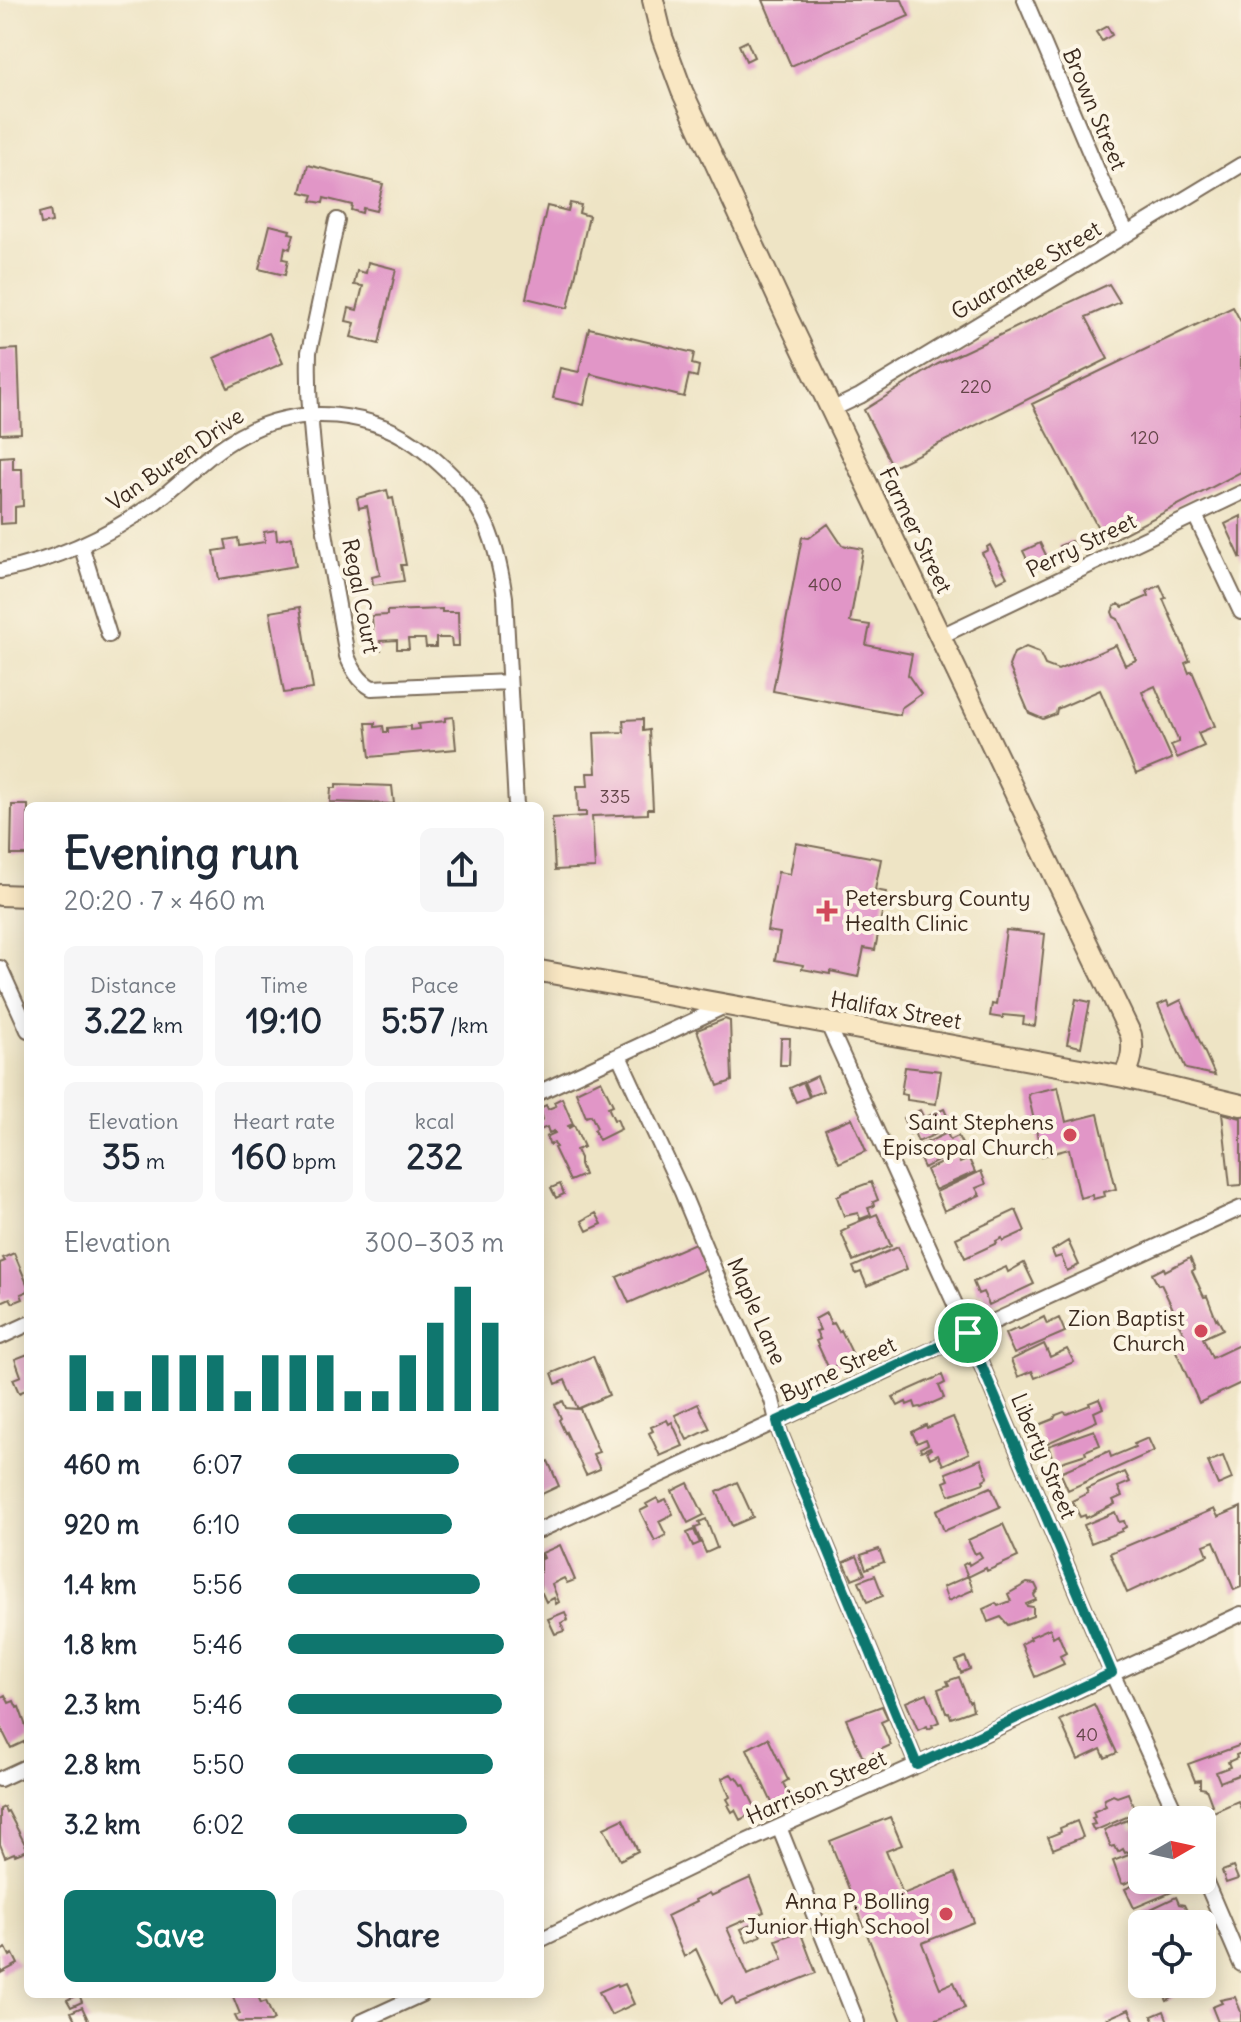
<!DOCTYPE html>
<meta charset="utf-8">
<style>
:root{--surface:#fff;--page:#f6f6f7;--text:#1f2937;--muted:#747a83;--accent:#0f766e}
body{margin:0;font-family:Delius,sans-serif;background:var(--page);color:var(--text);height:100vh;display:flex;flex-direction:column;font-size:30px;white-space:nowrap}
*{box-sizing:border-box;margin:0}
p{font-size:26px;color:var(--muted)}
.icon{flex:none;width:44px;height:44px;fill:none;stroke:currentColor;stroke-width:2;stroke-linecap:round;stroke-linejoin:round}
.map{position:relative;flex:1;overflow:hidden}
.side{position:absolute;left:24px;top:802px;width:520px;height:1196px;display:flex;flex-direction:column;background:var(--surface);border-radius:12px;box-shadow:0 4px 20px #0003}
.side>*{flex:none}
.needle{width:52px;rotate:81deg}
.buttons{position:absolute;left:1128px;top:1806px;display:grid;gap:16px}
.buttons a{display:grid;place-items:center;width:88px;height:88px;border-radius:12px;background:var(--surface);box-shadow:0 4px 20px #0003;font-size:40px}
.pin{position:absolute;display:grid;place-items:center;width:68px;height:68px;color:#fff;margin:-34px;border:4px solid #fff;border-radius:50%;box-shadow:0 2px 8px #0007}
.round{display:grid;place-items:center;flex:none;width:84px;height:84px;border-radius:12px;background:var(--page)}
.head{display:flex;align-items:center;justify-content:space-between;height:136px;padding:0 40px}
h1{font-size:44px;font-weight:700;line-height:60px}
.figures{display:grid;grid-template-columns:repeat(3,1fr);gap:12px;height:136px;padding:8px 40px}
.figures div{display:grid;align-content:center;border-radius:12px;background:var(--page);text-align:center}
.figures b{font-size:34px;font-weight:700}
.figures small{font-size:22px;font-weight:400}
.figures p{font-size:22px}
.chart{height:224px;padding:16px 40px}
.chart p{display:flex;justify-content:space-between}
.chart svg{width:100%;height:144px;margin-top:8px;stroke:var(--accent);stroke-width:6}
.cta{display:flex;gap:16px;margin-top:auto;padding:16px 40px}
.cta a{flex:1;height:92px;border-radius:12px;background:var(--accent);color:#fff;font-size:32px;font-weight:700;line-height:92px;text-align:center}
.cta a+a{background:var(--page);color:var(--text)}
ul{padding:0 40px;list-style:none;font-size:26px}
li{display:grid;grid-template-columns:128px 96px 1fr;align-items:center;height:60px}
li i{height:20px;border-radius:10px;background:var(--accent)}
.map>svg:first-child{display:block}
.building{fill:#e196c7}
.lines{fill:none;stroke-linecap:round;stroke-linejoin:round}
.street-casing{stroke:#7a6b58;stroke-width:18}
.secondary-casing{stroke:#7a6b58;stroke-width:24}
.street{stroke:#fff;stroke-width:14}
.secondary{stroke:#f9e7c3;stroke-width:20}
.route-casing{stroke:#fff;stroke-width:16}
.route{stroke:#0f766e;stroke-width:10}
.poi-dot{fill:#d1495b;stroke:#fcf5e5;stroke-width:3}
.labels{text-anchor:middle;stroke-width:8;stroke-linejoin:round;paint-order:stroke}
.number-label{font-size:18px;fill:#644548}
.street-label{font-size:22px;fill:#3b2a1e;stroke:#fcf5e5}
.poi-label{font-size:22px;fill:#3b2a1e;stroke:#fcf5e5;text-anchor:end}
</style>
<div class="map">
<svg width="1241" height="2022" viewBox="0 0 1241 2022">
<rect width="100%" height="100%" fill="#fcf5e5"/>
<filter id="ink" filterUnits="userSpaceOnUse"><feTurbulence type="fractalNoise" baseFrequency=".0125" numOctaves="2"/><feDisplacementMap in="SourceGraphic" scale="16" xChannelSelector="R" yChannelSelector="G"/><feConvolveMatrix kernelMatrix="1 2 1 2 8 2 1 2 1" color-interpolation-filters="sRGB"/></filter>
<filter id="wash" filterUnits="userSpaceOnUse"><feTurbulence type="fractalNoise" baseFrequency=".006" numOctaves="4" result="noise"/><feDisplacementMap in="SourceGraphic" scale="32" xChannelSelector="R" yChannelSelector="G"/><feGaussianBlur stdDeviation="1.8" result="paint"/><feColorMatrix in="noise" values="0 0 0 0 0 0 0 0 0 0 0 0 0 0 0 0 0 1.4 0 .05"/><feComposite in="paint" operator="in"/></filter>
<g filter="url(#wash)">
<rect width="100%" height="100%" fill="#eee4c5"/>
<g id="blocks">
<!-- building -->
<path class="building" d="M763,0h139l7,16 -118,50z
M1107,26l5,9 -10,6 -6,-9z
M747,41l7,16 -8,4 -7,-16z
M308,165l75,19 -7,27 -13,-3 -1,5 -11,-3 1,-5 -28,-7 -1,5 -12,-2 2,-6 -12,-3z
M570,203l11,2 -2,8 10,3 -21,92 -42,-10 21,-92 21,5z
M50,210l2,12 -11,2 -2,-11z
M270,225l20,5 -1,3 5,1 -4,15 -5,-2 -2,12 5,1 -3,15 -26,-6z
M368,262l28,7 -17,75 -28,-7 4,-14 -9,-2 3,-13 8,2 6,-24 -9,-1 3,-14 9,2z
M1109,284l11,18 -34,15 22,42 -215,108 -29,-57 74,-46z
M1233,307l8,15v150l-135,71 -74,-139z
M589,328l105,25 -2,11 7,2 -2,11 -8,-2 -5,22 -93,-23 -7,31 -31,-7 7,-30 19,4z
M269,333l14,30 -55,25 -14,-30z
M18,349l3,84 -21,1v-84z
M13,456v13h9l1,37 -8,1v16l-15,1v-67z
M387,490l2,9 4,-1 13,67h-5l3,16 -31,4 -1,-8 8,-2 -13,-69 -8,2 -2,-10z
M1241,516v43l-16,-35z
M828,524l14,21 21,4 -13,73 20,3 -4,20 46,9 -4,21 13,19 -20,14 -1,7 -127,-24 29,-154 7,1z
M276,530l1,10 15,-3 4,29 -77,13 -5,-28 13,-2 -2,-9 13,-2 1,8 26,-4 -1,-10z
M1071,541l5,10 -12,6 -5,-11z
M1040,543l10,20 -17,9 -10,-21z
M990,545l17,32 -10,5 -15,-29 6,-3 -1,-3z
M1160,585l6,13 -3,1 27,62 -5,2 4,10 3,-2 23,55 -17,7 6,13 -27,12 -6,-13 8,-3 -24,-56 -13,6 30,67 -36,15 -36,-84 -43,19 -1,5 -13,5 -14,-6 -20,-47 5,-13 12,-6 13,5 6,13 13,5 58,-25 9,20 11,-5 -18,-41 -4,-2 -2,-5 2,-5 5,-3 4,3 26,-11 -2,-5z
M300,607l13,82 -29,4 -14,-81z
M442,609v3h16l1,34h-7l-1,-8h-15v9h-10l-1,-8h-17l1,10h-12v-9l-17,1 1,9h-7l-2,-34 15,-1v-4z
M453,717l3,32 -86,8 -4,-34h9v4l8,-1 1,6h4v-4l22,-2v4l9,-1 -1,-5 27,-3v-3z
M643,719v12l6,-1 4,79h-5v5l-56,2 3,52 -40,2 -3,-52 34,-2v-4h-8l-1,-26h11l-1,-13h9l-2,-40 30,-1 -1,-12z
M336,784l56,2 2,18 -64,-2 1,-14h5z
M12,805h16v50h-17z
M796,843l85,16 -6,31 11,2 -11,58 -11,-2 -6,29 -28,-6v3l-28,-5 1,-4 -28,-5 5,-27 -13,-2 11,-59 12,2z
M1006,930l39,4 -10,92 -12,-2 1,-7 -21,-2v3l-13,-2 2,-12 4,1z
M1076,999l14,3 -9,45 -14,-3z
M1181,1000l34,75 -29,-6 -28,-64 9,-4 2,5z
M725,1019l5,2 2,60 -14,5 -21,-56z
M781,1038h9l-1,27h-9z
M905,1067l36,4 -5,33 -29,-4v-5l-6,-1z
M817,1076l6,15 -13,5 -6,-14z
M601,1080l12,25 -5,2 6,13 3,-1 4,10 -22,11 -5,-10 3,-2 -6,-13 -5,2 -10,-25z
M803,1082l6,15 -13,5 -6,-14z
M1058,1087l8,35 32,-8 18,75 -12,3 1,4 -12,3 -1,-4 -12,3 -11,-49 -27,7 -14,-62z
M562,1098l11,26 -5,2 1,2 5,-3 10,22 -8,3 4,8v6l4,11 -14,6 -16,-33 2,-1 -2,-4 -4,2 -4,-8 9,-4 -1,-2 -5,2 -2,-6 -7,3v-9l3,-2 -3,-11 6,-3 2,4 8,-3 -2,-4z
M944,1109l8,18 -34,15 -4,-10 -4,2 -7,-16 17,-8 4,8z
M1222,1113l19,5v67l-11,1z
M852,1118l14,33 -27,12 -14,-34z
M947,1133l3,7 8,-4 6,12 -40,20 -9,-20z
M957,1156l3,7 9,-4 6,13 -40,18 -9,-20z
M981,1171l5,13 -10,4 4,7 -36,16 -8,-19z
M871,1182l7,18 -5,2 1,4 -6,2 3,7 -11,4 -2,-6 -14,3 -7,-19 4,-2v-2z
M560,1184l4,10 -8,4 -5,-10z
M1016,1210l9,21 -22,10 -1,-3 -6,3 1,2 -32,15 -9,-20z
M596,1213l6,11 -15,7 -5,-10z
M877,1214l14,32 -38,15 -12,-29 8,-4 -1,-2z
M1068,1241l11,24 -12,6 -6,-15 -6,2 -3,-7z
M695,1243l11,26 -77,34 -12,-26z
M898,1247l9,22 -40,17 -6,-14 -5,2 -3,-7z
M14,1253l14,33v5l-7,3 2,5 -10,4 -3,-5 -9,4 -1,-4v-35l5,-2 -2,-3z
M1190,1258l5,11 -3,2 12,26 3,-1 9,23 1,-1 6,11 -20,9 9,20 29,-14v39l-42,20 -24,-54 7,-3 -4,-10 6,-3 -12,-21 2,-1 -13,-27 -3,1 -6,-11 12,-6 1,3z
M1024,1263l10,21 -45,21 -6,-13 -5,2 -5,-12 33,-15 2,5z
M826,1313l5,11 3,-1 5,9 2,-2 13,27 -25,12 -13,-28 4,-2 -4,-8 4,-1 -5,-11z
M1044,1317l3,7 12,-6 6,14 -51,22 -9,-20 13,-6 1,2z
M1044,1344l6,13 17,-8 7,13 -39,16 -3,-7 -14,6 -7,-17z
M28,1354v35l-9,4 -6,-14 8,-3 -6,-17z
M593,1356l16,39 -32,14h3l19,43 -6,2 7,15 -14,6 -20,-43 -1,1 -6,-13 2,-2 -6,-13 8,-4 3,7 12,1 -13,-29 -9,4 -4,-11z
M942,1375l3,8 -6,3 5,12 -23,10 -1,-1 -4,1 -2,-6 -7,3 -1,-3 -8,4 -5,-9z
M1099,1399l4,9 -9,4 3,9 -54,24 -7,-19 18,-7 2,-4 8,-3 3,2 23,-9 -1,-2z
M698,1404l12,25 -23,11 -12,-25z
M953,1417l16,36 -26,12 -5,-11 -8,4 -3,-7 4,-2 -1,-2 -9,4 -1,-3 8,-4 -2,-5 -9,4 -5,-11 14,-7 1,3z
M667,1420l2,4 3,-2 11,24 -23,10 -11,-23 4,-2 -2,-4z
M1094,1430l6,15 -15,6 1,3 -31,10 -7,-18z
M1148,1438l6,13 -86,39 -8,-18 49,-21 2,6 24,-10 -1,-3z
M1223,1456l9,23 -14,6 -10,-23z
M981,1459l7,18 -5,3 1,3 -35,12 -5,-13 5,-2 -3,-7z
M548,1461l11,25 -19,9v-30z
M1125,1472l5,10 -12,5 4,9 -9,4 2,4 -29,14 -1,-3 -5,2 -8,-16 16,-8 -2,-4z
M737,1482l16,35 -21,9 -15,-34z
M688,1483l16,32 -16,8 -16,-32z
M991,1487l9,20 -56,24 -8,-21z
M657,1498l2,4 7,-3 7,15 -14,7 7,14 -11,6 -15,-30 8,-4 -2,-3z
M1241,1507v80l-7,3 -20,-49 -10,4 4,10 -81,38 -17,-40 104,-44 4,8z
M1115,1512l4,10 5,-1 2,6 -4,2v2l-31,12 -7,-18z
M706,1519l11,29 -11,5 -11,-25 6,-2 -2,-4z
M1003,1524l15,33 -31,14 -1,-3 -18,9 -5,-12 5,-3 1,3 13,-8 -3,-5 -4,2 -7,-14z
M694,1530l6,13 -7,3 -6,-13z
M560,1545l15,35 -8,3 -3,-5 -12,6 7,18 -3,2 -2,-6 -8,4 -4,-9 -2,1v-41l2,6 2,-1 -2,-5z
M879,1549l5,13 -18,7 -5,-14z
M857,1556l8,18 -13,5 -8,-17z
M875,1575l8,21 -16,6 -8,-21z
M968,1576l5,14 -25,11 -5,-14z
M1027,1583l8,1 3,6 -4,5 2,5 -10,4 1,2 6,1v9l-25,9 -7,-8 -13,5 -5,-13 13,-6 2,3 13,-5 -3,-7z
M565,1612l3,8 -7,3 3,8 -9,3 -7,-15z
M1050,1628l3,9 5,-3 8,19 -6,3 4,8 -29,13 -14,-33 10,-5 -1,-2z
M965,1657l5,12 -9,4 -5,-12z
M959,1677l10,25 2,-1 2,9 -22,8 -2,-6 -3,1 -8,-24 11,-4 -2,-4z
M927,1693l12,29 -7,3 1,2 -5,2 -1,-3 -9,4 -12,-28z
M5,1695l4,8 5,-2 3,7 2,-1 9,25v8l-17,8 -11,-22v-28z
M1094,1704l23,49 -12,5 -4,-9 -23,11 -18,-40z
M882,1706l6,13 -7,3 10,23 -18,8 -2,3 -4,2 -5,-2 -16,-37z
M768,1738l20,42 -5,3 7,14 -17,8 -26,-56z
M1241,1745v8l-5,2 1,3 -9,4 2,5 -14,5 4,10 21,-8v35l-3,-8 -29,13 -3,-7 6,-2 -6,-16 -6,-1v-8l-5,1 -7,-17z
M731,1774l3,4 3,-1 5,8 2,-1 13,27 -17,9 -5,-10 -3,2 -4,-7 2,-1 -3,-5 3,-2 -8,-19z
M1128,1793l8,20 -42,18 -3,-6 4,-1 -3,-6 3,-1 -2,-5 13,-6 -2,-4 1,-3 8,-4 4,2z
M4,1807l2,5 2,-1 20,39 -13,5 -1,-2 -9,4 -5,-13v-35z
M890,1817l12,28 -16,6 17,43 52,-21 19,49 -52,21 18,45 14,-6 11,26 -36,14h-27l-72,-181z
M623,1819l15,32 -18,9 -16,-32z
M1127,1820l4,10 11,-5v21l-17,7 -2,-4 -5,3 -3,-6 -4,1 -7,-17z
M1077,1821l6,16 -30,12 -5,-12 13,-5 -1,-4z
M1139,1851l1,2 2,-1v24l-18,8 -3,-1 -8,-22z
M1233,1867l5,12 -12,4 -4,-12z
M750,1878l14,34 -37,16 21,47 35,-16 -7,-19 24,-9 16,42 -80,32 -3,-8 -12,7 -25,-55 -12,8 -17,-41 29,-14 -1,-2 14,-7 2,3z
M1139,1880h32l-1,6 2,6 -38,16 -9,-19 15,-7z
M1176,1897l3,7 5,1 3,6 -3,5 -18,8h-24l-4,-9z
M755,1923l6,13 -14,6 -6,-13z
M1202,1931l10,24 -10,4z
M6,1948l4,8 3,-2 5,10 -17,9 -1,-22z
M617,1984l1,3 7,-3 9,20 -23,11 -12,-23z
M1169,1985l5,12 -7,4 -6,-12z
M79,1994l3,8 -11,5 -4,-7z
M232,1994h25l4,9 5,-2 8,19 -3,2h-33l-3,-6 5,-2z
M1235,1997l6,15v10h-23l-6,-15 10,-4 -2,-3z
M82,2007l7,15h-13l-5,-10z
M1129,2009l6,13h-28l-1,-3z
M1164,2011l4,11h-14l-2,-6z"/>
</g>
</g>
<g filter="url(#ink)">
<use href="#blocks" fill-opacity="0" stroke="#7a6b58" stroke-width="2"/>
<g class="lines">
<defs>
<path id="street" d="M1025,0l76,179 26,55
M337,220l-28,132c-3,102 21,204 38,304 6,14 12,25 25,32l137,-6
M831,410l29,-14 381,-231
M1195,515l46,97
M81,545l28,90
M0,571c55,-11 108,-35 154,-68 29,-21 54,-50 86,-67 59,-33 134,-27 187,17 53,43 68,77 78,144l11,209
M941,636l300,-143
M0,968l28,62
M827,1022l141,311 144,340 67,147
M619,1056l63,136 44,106 46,102 8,33 137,332
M540,1092l187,-87
M0,1337l28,-13
M540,1530l701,-322
M0,1779l28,-13
M779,1827l78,195
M1202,1873l39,91
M540,1940l161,-78 216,-97 324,-151
M361,2022l61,-28"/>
<path id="secondary" d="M653,0l9,37 20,54 105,226 344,718c3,17 0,27 -7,42
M0,895l28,1
M540,971l584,106 117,28"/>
</defs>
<!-- street casing -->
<use href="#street" class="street-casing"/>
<!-- secondary casing -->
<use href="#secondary" class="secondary-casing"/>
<!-- street -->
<use href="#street" class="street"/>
<!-- secondary -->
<use href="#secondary" class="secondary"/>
</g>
</g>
<g class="lines" filter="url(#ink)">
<defs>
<path id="route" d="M968,1333l144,340 -195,92 -137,-332 -3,-12z"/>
</defs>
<!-- route casing -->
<use href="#route" class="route-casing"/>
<!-- route -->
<use href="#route" class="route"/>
</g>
<!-- markers -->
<g class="poi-dot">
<path d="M823 899h8v8h8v8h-8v8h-8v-8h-8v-8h8z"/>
<circle cx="1070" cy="1135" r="8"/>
<circle cx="1201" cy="1331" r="8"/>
<circle cx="946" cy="1914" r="8"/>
</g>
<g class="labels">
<!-- number labels -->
<g class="number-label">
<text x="976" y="393">220</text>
<text x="1145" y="444">120</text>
<text x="825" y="591">400</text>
<text x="615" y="803">335</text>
<text x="1087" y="1741">40</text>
</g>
<!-- street labels -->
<g class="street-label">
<text transform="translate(1095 109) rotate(67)" y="8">Brown Street</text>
<text transform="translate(1026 270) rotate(-31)" y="8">Guarantee Street</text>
<text transform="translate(175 459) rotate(-35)" y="8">Van Buren Drive</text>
<text transform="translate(916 530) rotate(64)" y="8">Farmer Street</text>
<text transform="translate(1081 545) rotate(-26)" y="8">Perry Street</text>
<text transform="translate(361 596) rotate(79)" y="8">Regal Court</text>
<text transform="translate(896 1010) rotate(10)" y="8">Halifax Street</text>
<text transform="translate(757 1311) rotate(66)" y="8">Maple Lane</text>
<text transform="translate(838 1369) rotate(-25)" y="8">Byrne Street</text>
<text transform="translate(1044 1456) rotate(67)" y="8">Liberty Street</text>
<text transform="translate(816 1787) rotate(-24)" y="8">Harrison Street</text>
</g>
<!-- poi labels -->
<g class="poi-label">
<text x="845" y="906" text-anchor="start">Petersburg County<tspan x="845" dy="25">Health Clinic</tspan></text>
<text x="1054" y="1130">Saint Stephens<tspan x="1054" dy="25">Episcopal Church</tspan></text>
<text x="1185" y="1326">Zion Baptist<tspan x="1185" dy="25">Church</tspan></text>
<text x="930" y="1909">Anna P. Bolling<tspan x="930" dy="25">Junior High School</tspan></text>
</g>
</g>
</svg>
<div class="buttons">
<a><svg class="needle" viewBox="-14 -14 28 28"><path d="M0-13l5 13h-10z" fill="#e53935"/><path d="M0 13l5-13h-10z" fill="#747a83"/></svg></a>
<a><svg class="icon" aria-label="locate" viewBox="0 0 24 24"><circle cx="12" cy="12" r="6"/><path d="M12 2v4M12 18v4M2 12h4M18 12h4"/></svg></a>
</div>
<div class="pin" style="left:968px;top:1333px;background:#1e9e55"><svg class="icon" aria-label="arrive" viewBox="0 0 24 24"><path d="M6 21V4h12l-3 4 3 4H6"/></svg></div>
<section class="side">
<div class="head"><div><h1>Evening run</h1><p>20:20 · 7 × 460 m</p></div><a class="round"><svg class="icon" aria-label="share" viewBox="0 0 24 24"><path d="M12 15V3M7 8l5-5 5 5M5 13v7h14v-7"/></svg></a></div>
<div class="figures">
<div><p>Distance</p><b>3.22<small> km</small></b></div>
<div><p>Time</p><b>19:10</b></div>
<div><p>Pace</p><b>5:57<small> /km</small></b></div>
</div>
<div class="figures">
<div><p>Elevation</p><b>35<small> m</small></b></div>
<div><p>Heart rate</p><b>160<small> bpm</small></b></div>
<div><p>kcal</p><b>232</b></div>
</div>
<div class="chart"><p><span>Elevation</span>300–303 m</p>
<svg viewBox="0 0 160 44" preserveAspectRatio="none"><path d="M5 44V27M15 44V38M25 44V38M35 44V27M45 44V27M55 44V27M65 44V38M75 44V27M85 44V27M95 44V27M105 44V38M115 44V38M125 44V27M135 44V17M145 44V6M155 44V17"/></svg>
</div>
<ul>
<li><b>460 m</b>6:07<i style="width:79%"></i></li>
<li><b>920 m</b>6:10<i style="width:76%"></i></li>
<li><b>1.4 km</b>5:56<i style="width:89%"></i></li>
<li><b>1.8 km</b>5:46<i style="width:100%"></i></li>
<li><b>2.3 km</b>5:46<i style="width:99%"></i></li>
<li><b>2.8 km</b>5:50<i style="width:95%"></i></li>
<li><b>3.2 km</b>6:02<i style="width:83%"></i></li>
</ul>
<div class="cta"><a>Save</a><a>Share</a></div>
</section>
</div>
